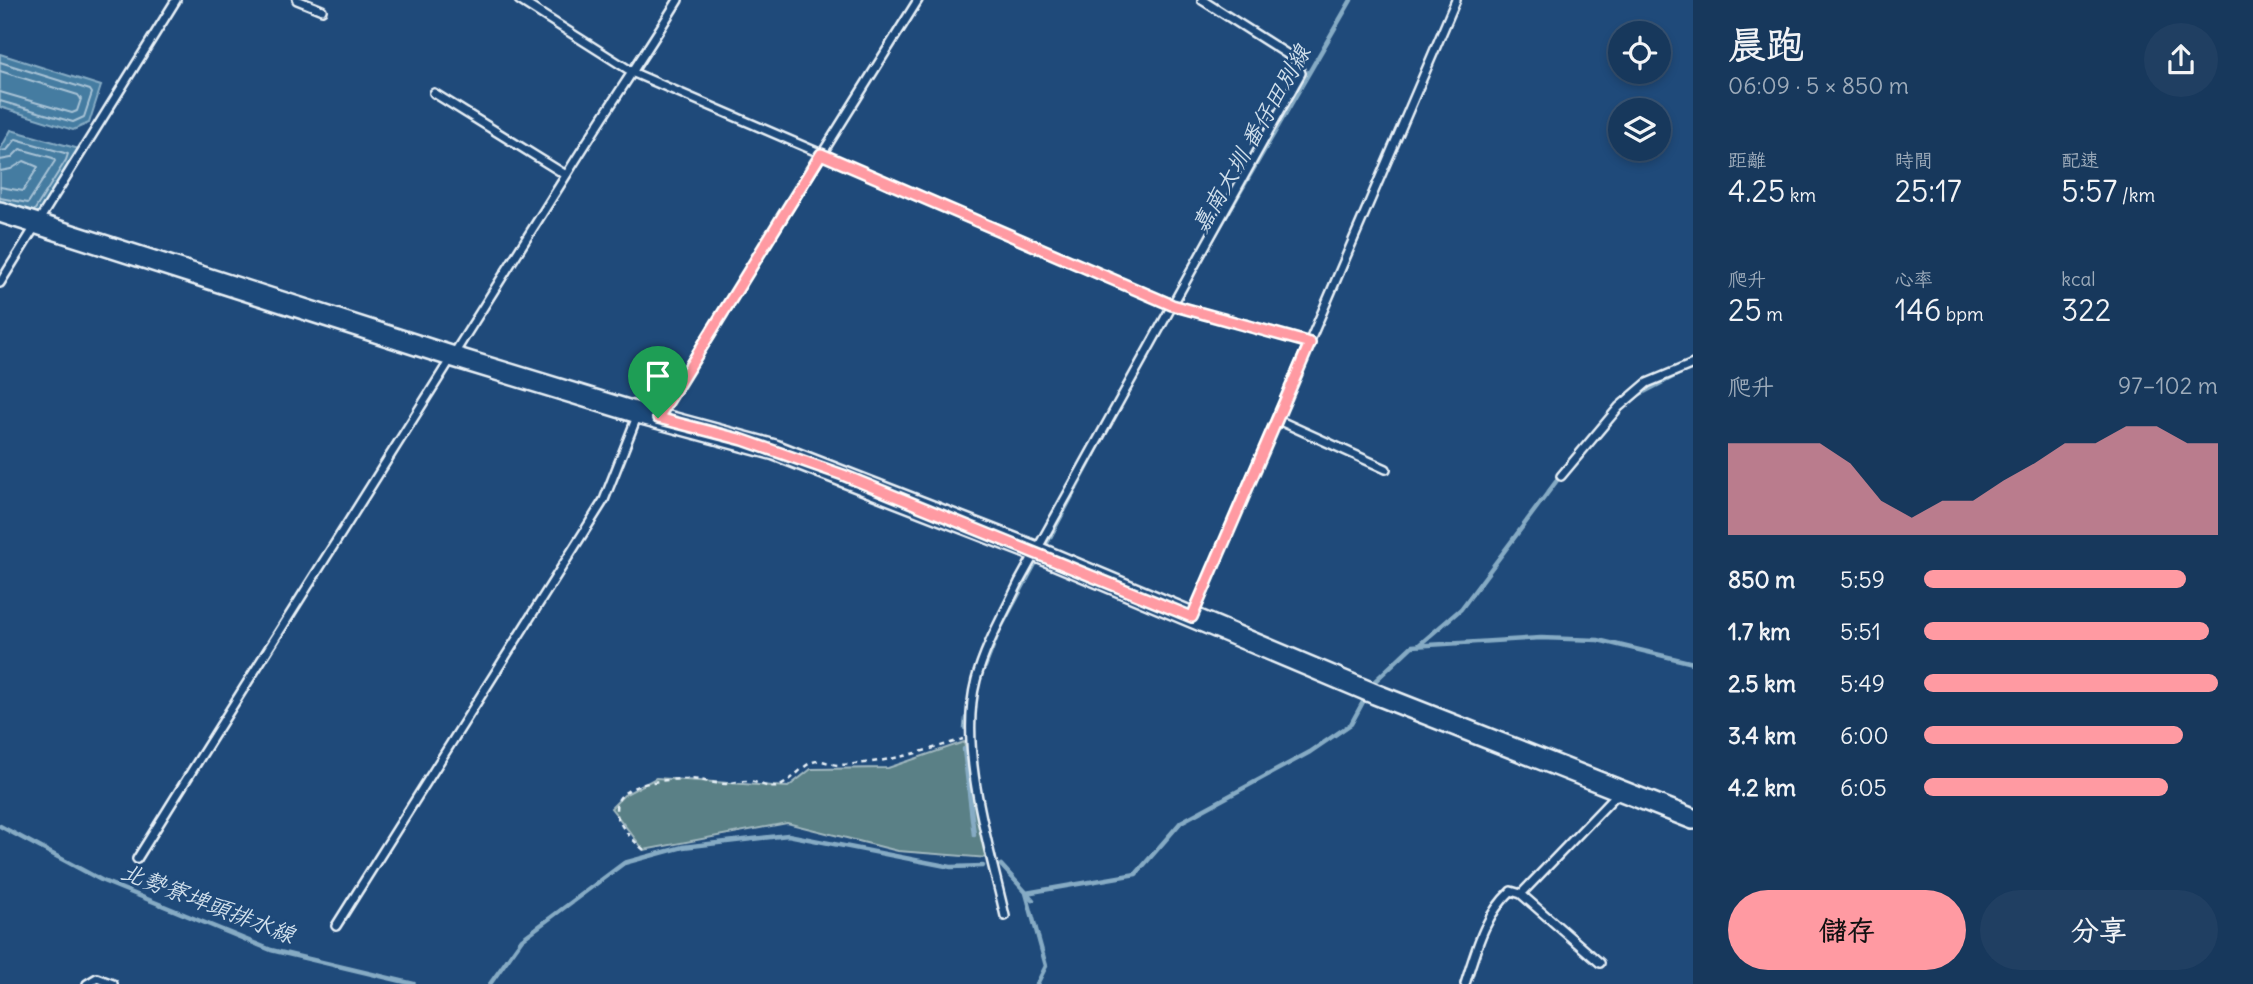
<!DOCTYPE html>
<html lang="zh-TW">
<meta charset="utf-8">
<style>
:root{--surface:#17385c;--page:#203f62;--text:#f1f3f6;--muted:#9eacbb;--line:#365272;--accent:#ff9aa2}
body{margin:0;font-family:Delius,"LXGW WenKai TC",sans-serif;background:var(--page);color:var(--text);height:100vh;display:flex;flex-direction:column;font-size:26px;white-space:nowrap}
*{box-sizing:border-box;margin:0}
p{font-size:23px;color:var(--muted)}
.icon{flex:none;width:38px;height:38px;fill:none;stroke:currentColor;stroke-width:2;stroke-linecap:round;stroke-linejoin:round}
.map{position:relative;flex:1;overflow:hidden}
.drawer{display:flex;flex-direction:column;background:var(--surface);width:560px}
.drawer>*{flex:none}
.tools{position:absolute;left:1608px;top:21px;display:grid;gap:14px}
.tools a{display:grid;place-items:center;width:63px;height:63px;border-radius:50%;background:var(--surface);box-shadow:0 4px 10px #0003,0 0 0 2px var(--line);font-size:35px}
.pin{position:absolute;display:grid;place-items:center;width:60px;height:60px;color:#fff;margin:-72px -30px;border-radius:50% 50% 50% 0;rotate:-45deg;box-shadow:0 0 7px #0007}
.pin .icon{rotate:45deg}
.round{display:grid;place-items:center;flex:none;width:74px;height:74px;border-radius:37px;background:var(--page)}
.summary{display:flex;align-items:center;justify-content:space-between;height:119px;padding:0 35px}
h1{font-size:38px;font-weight:600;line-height:52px}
.stats{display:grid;grid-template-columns:repeat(3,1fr);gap:10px;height:119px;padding:7px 35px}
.stats div{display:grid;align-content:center}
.stats b{font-size:30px;font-weight:600}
.stats small{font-size:19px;font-weight:400}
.stats p{font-size:19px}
.chart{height:196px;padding:14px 35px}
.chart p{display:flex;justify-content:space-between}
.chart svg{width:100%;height:126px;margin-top:7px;fill:var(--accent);opacity:.7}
.action{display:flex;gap:14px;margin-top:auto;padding:14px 35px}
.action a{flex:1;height:80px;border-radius:42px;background:var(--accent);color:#111;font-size:28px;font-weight:600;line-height:80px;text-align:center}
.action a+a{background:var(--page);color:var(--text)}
ul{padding:0 35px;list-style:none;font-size:23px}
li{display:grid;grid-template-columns:112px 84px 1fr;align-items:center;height:52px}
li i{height:18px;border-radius:9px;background:var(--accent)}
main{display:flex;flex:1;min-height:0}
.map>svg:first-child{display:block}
.green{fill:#5a8086;stroke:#a1b8bf;stroke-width:2}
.water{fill:#457ca1;stroke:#86abc4;stroke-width:2}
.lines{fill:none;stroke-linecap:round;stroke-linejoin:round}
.shore{stroke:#a7c2d5;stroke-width:2}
.stream{stroke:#86abc4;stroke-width:4.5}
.service-casing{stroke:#e8f1f8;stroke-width:12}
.tertiary-casing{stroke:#e8f1f8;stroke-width:24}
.path{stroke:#e8f1f8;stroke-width:2.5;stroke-dasharray:5 5;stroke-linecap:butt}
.service{stroke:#1f4a7a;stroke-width:7}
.tertiary{stroke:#1f4a7a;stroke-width:19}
.route-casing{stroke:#fff;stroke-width:14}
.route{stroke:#ff9aa2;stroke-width:9}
.labels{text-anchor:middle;stroke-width:5;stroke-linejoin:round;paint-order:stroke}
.water-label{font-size:23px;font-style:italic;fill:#d0dfeb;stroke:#1f4a7a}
</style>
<main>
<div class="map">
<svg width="1693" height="984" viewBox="0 0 1693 984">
<rect width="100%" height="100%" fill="#1f4a7a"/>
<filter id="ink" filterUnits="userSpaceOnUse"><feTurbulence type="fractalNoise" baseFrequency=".0143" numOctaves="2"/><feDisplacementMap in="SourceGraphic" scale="14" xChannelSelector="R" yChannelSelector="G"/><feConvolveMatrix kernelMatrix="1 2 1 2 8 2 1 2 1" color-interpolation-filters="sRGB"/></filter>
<g filter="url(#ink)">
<!-- green -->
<path class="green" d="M964,742l24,116 -90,-7 -111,-28 -143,27 -33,-42 13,-13 32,-17 132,9 23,-18 77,-1z"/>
<!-- water -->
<path class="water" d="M0,54l101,32 -12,37 -16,7 -73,-23z
M11,130l68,19 -6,14 -38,59 -35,-9v-63z"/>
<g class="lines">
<!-- shore -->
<path class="shore" d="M0,62l90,28 2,3 -8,24 -11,5 -73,-21
M0,71l78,24 3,4 -4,12 -5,2 -72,-21
M0,151l7,-1 9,-11 52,15 -2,6 -32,51
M0,160l11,-2 9,-9 33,9 2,3 -27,42 -28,-5
M0,171l11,-2 13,-8 14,6 -15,24 -23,-4"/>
<!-- stream -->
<path class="stream" d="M1213,239l138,-239
M1640,394l46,-24
M1047,543l57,-107
M1419,645l42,-36 100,-134
M985,667l14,-36 36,-67
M1375,681l37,-35 129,-8 57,2 95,23
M965,728l1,-10
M964,749l10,86
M0,826l103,55 168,69 143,34
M1001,865l32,35
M1026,893l110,-19 45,-52 129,-70 41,-28 12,-22
M1026,893l20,73 -9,18
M490,984l32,-45 102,-76 59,-16 105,-12 163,32 32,-1"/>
<defs>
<path id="service" d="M297,0l25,10
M519,0l115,73 538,232 138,38
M434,93l132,82
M0,283l176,-283
M659,415l259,-415
M1278,420l108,49
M1561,476l58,-69 28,-24 46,-19
M1192,616l264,-616
M137,859c142,-229 287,-456 430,-685 36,-59 75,-115 111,-174
M1005,916c-16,-70 -47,-167 -29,-236 9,-34 28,-66 43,-98l282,-509 -4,-10 -7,-7 -88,-56
M336,926l268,-426 34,-86
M1600,963l-79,-69 97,-101
M87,984l10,-6 16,6
M1465,984c11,-34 19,-68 46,-93l10,3"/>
<path id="tertiary" d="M0,212l454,145 184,56 137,37 262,102 338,142 318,125"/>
</defs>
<!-- service casing -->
<use href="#service" class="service-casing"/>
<!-- tertiary casing -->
<use href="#tertiary" class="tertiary-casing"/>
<!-- path -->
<path class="path" d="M644,850c-61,-53 -11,-71 45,-71 12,0 24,5 37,5 7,-1 14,-3 21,-3 10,0 21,8 30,6 16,-5 25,-24 40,-26 7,-1 14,4 21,4 43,-1 85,-13 125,-26"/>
<!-- service -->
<use href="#service" class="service"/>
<!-- tertiary -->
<use href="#tertiary" class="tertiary"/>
</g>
</g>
<g class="lines" filter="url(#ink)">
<defs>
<path id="route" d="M821,154l351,151 138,38 -118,274 -349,-142 -100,-35 -85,-22z"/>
</defs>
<!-- route casing -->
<use href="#route" class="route-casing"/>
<!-- route -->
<use href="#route" class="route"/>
</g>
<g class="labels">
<!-- water labels -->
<g class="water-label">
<text transform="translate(1251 139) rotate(-60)" y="8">嘉南大圳 番仔田別線</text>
<text transform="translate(208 903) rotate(21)" y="8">北勢寮埤頭排水線</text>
</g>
</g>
</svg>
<div class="tools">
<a><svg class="icon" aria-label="locate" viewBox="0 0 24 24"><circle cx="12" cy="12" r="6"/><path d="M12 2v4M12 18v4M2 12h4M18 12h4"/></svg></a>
<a><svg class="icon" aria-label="layers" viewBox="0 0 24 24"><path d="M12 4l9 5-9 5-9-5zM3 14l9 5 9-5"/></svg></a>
</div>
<div class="pin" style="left:658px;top:418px;background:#1e9e55"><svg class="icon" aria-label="arrive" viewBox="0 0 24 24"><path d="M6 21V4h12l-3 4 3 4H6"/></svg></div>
</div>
<section class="drawer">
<div class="summary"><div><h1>晨跑</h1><p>06:09 · 5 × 850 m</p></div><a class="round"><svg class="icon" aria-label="share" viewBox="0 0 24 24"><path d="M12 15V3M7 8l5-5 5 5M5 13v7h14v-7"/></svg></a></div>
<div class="stats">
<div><p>距離</p><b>4.25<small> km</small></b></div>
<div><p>時間</p><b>25:17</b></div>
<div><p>配速</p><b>5:57<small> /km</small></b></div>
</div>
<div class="stats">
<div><p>爬升</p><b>25<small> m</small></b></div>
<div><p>心率</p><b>146<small> bpm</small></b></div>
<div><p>kcal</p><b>322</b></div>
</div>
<div class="chart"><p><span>爬升</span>97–102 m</p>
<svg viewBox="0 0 160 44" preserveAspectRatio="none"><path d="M0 44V12L10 12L20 12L30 12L40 19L50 32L60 38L70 32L80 32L90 25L100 19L110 12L120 12L130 6L140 6L150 12L160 12V44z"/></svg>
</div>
<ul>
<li><b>850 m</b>5:59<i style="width:89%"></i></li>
<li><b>1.7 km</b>5:51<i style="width:97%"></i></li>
<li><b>2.5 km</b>5:49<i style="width:100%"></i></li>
<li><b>3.4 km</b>6:00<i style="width:88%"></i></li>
<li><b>4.2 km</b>6:05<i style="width:83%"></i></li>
</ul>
<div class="action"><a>儲存</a><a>分享</a></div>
</section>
</main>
